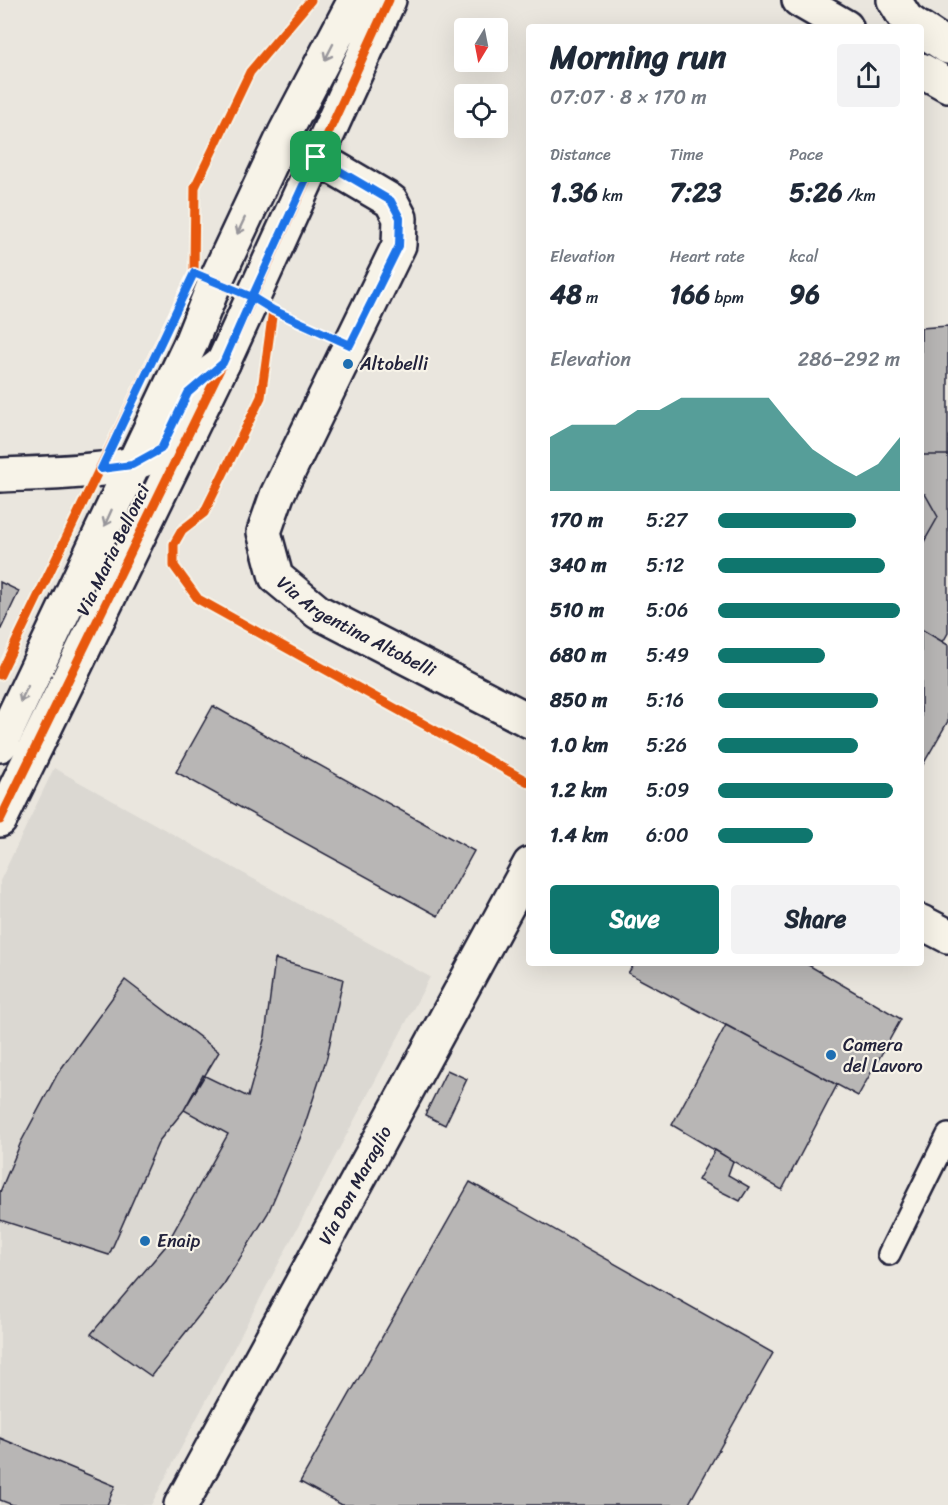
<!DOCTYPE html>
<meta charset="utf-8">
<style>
:root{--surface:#fff;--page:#f2f2f3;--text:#1f2937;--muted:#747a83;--accent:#0f766e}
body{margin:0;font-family:Sriracha,sans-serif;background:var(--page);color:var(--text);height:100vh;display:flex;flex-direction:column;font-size:22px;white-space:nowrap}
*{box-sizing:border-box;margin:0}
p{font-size:20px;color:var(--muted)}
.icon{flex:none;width:33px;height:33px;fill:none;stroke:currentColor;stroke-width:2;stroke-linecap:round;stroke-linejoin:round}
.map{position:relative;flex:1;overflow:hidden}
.drawer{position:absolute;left:526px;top:24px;width:398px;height:942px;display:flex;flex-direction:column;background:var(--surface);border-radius:6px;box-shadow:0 6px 24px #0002}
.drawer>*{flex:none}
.needle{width:39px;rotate:190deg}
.controls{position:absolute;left:454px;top:18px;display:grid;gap:12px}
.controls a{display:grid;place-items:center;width:54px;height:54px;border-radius:6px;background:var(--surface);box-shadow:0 6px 24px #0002;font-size:30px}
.pin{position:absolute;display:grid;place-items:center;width:51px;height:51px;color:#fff;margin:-26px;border-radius:12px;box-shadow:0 3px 9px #0006}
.round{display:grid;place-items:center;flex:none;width:63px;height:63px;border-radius:6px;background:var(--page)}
.summary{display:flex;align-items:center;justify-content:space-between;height:102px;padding:0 24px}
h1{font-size:33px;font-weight:700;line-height:45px}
.metrics{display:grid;grid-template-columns:repeat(3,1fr);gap:9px;height:102px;padding:6px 24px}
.metrics div{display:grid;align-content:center}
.metrics b{font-size:26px;font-weight:700}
.metrics small{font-size:16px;font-weight:400}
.metrics p{font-size:16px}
.chart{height:168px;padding:12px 24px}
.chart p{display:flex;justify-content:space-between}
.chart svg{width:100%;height:108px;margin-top:6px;fill:var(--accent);opacity:.7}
.cta{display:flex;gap:12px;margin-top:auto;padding:12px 24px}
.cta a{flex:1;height:69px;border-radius:6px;background:var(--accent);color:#fff;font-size:24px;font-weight:700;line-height:69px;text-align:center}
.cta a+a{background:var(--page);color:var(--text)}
ul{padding:0 24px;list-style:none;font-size:20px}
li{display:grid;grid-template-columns:96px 72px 1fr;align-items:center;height:45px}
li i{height:15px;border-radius:8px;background:var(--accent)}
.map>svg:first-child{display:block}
.built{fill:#dbd8d2}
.building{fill:#b8b6b5;stroke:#22223b;stroke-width:1.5}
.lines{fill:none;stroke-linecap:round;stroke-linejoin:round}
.service-casing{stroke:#22223b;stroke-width:26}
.minor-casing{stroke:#22223b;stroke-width:38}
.tertiary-casing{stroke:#22223b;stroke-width:38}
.path{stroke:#22223b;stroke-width:4;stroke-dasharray:1.5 4.5;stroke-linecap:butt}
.service{stroke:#f7f3e8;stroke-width:21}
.minor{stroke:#f7f3e8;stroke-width:33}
.tertiary{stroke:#f7f3e8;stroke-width:33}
.cycleway-casing{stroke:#f7f3e8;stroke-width:13}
.cycleway{stroke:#e8590c;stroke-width:9}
.oneway{stroke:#97959a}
.route-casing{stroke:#fff;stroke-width:12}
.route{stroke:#1a73e8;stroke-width:8}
.poi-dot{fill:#1f6fb2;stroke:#f7f3e8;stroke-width:2}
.labels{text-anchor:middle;stroke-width:4.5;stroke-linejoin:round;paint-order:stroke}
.poi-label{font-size:18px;fill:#22223b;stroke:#f7f3e8;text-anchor:start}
.street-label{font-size:18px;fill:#22223b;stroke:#f7f3e8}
</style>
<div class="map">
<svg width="948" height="1505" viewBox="0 0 948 1505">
<rect width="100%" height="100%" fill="#eae6de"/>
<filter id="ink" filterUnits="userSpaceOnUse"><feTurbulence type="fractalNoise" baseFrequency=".0167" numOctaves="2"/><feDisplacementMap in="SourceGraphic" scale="12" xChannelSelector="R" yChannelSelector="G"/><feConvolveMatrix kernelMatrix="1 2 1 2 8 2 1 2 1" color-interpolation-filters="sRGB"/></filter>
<g filter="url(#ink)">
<!-- built -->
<path class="built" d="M54,768l376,209 -279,528h-151v-624z"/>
<!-- building -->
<path class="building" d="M948,326v129h-27v-127z
M921,455h27v178l-5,9 -22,-13v-82l17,-30 -13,-23h-4z
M921,494h4l13,23 -17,30z
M0,582l19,9 -19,40z
M921,629l27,16v76l-27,47z
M213,706l261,145 -36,65 -262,-144z
M275,959l68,20 -16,78 -26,79 -33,77 -44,71 -73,92 -60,-42 74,-87 63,-113 -44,-24 19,-35 45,22 17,-61z
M635,963h170l96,56 -43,77 -230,-123z
M125,980l94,72 -35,58 -25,31 -50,114 -109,-35v-28l21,-50 37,-69z
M726,1025l111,60 -55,105 -110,-65z
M447,1070l20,9 -22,46 -20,-10z
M715,1150l18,11 -5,14 21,12 -9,14 -42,-21z
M470,1182l303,171 -85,152h-346l-42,-23z
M0,1438l115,48 -8,19h-94l-13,-5z"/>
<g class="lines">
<defs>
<path id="service" d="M889,1254l59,-119"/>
<g id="minor">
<path id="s1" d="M316,157l75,44 9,17 -1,27 -122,250 -13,37 12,45 42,35 212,109"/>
<path d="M0,475c33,-2 140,-1 160,-25 14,-17 16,-41 29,-58 9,-11 23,-20 34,-29"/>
<path d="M921,922l27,14"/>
<path id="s2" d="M181,1505l349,-641"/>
</g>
<path id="tertiary" d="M799,0l47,27
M894,0l12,19 11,8
M921,29l27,18
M921,70l27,15
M0,745l190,-400 25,-63 70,-149 70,-133
M0,820l223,-457 166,-363"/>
</defs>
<!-- service casing -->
<use href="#service" class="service-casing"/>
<!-- minor casing -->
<use href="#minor" class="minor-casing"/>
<!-- tertiary casing -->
<use href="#tertiary" class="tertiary-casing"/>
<!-- path -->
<path class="path" d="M284,315l32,15"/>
<!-- service -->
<use href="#service" class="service"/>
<!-- minor -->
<use href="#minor" class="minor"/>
<!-- tertiary -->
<use href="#tertiary" class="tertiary"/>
<defs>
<path id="cycleway" d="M194,273l1,-86 55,-115 61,-72
M0,675l194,-402 58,24 21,13 -12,87 -57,116 -22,17 -8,14v22l24,33 332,184
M0,820l223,-457 166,-363"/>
</defs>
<!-- cycleway casing -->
<use href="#cycleway" class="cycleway-casing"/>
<!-- cycleway -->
<use href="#cycleway" class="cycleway"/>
</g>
<!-- one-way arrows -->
<defs><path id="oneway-shaft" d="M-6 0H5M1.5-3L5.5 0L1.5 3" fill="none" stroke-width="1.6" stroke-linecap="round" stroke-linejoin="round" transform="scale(1.5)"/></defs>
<g class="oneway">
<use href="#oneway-shaft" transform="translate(329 52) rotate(117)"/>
<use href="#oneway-shaft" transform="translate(241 226) rotate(115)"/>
<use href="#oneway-shaft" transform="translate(108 518) rotate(114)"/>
<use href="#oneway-shaft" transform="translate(24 694) rotate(116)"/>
</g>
</g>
<g class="lines" filter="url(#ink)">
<defs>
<path id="route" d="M316,157l-64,140 -58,-24 -93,196 31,-4 29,-16 27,-56 35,-30 29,-66 21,13 77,35 49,-99 1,-28 -9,-17 -75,-44"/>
</defs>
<!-- route casing -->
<use href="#route" class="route-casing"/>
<!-- route -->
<use href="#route" class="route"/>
</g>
<!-- markers -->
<g class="poi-dot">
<circle cx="348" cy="364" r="6"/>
<circle cx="831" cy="1055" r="6"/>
<circle cx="145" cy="1241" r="6"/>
</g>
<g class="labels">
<!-- poi labels -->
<g class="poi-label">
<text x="360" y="370">Altobelli</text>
<text x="843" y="1051">Camera<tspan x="843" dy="21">del Lavoro</tspan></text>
<text x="157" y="1247">Enaip</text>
</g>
<!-- street labels -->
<g class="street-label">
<text transform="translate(113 550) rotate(-64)" y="6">Via Maria Bellonci</text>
<text dy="6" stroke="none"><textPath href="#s1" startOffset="592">Via Argentina Altobelli</textPath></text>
<text dy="6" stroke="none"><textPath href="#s2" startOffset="364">Via Don Maraglio</textPath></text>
</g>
</g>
</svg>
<div class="controls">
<a><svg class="needle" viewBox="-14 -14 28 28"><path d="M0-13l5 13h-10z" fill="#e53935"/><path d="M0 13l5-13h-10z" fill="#747a83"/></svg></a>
<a><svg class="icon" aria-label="locate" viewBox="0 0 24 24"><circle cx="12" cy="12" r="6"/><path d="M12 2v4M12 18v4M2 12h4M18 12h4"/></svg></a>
</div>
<div class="pin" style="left:316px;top:157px;background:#1e9e55"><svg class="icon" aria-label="arrive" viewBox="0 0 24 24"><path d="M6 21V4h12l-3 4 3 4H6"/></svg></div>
<section class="drawer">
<div class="summary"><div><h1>Morning run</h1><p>07:07 · 8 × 170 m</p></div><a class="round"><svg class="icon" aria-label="share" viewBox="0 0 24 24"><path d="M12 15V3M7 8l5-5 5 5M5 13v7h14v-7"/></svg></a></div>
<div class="metrics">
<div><p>Distance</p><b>1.36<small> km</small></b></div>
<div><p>Time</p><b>7:23</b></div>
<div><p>Pace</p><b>5:26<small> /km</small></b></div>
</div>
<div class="metrics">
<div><p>Elevation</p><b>48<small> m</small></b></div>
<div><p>Heart rate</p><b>166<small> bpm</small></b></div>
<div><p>kcal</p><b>96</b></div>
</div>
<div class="chart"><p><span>Elevation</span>286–292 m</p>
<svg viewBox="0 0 160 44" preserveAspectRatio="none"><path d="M0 44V22L10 17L20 17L30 17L40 11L50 11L60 6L70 6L80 6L90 6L100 6L110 17L120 27L130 33L140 38L150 33L160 22V44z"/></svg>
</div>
<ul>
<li><b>170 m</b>5:27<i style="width:76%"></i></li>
<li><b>340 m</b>5:12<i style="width:92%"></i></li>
<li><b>510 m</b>5:06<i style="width:100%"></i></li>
<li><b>680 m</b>5:49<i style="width:59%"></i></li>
<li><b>850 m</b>5:16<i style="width:88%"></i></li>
<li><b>1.0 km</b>5:26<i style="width:77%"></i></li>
<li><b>1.2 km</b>5:09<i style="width:96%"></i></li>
<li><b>1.4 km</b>6:00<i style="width:52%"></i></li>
</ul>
<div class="cta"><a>Save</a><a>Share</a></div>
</section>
</div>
